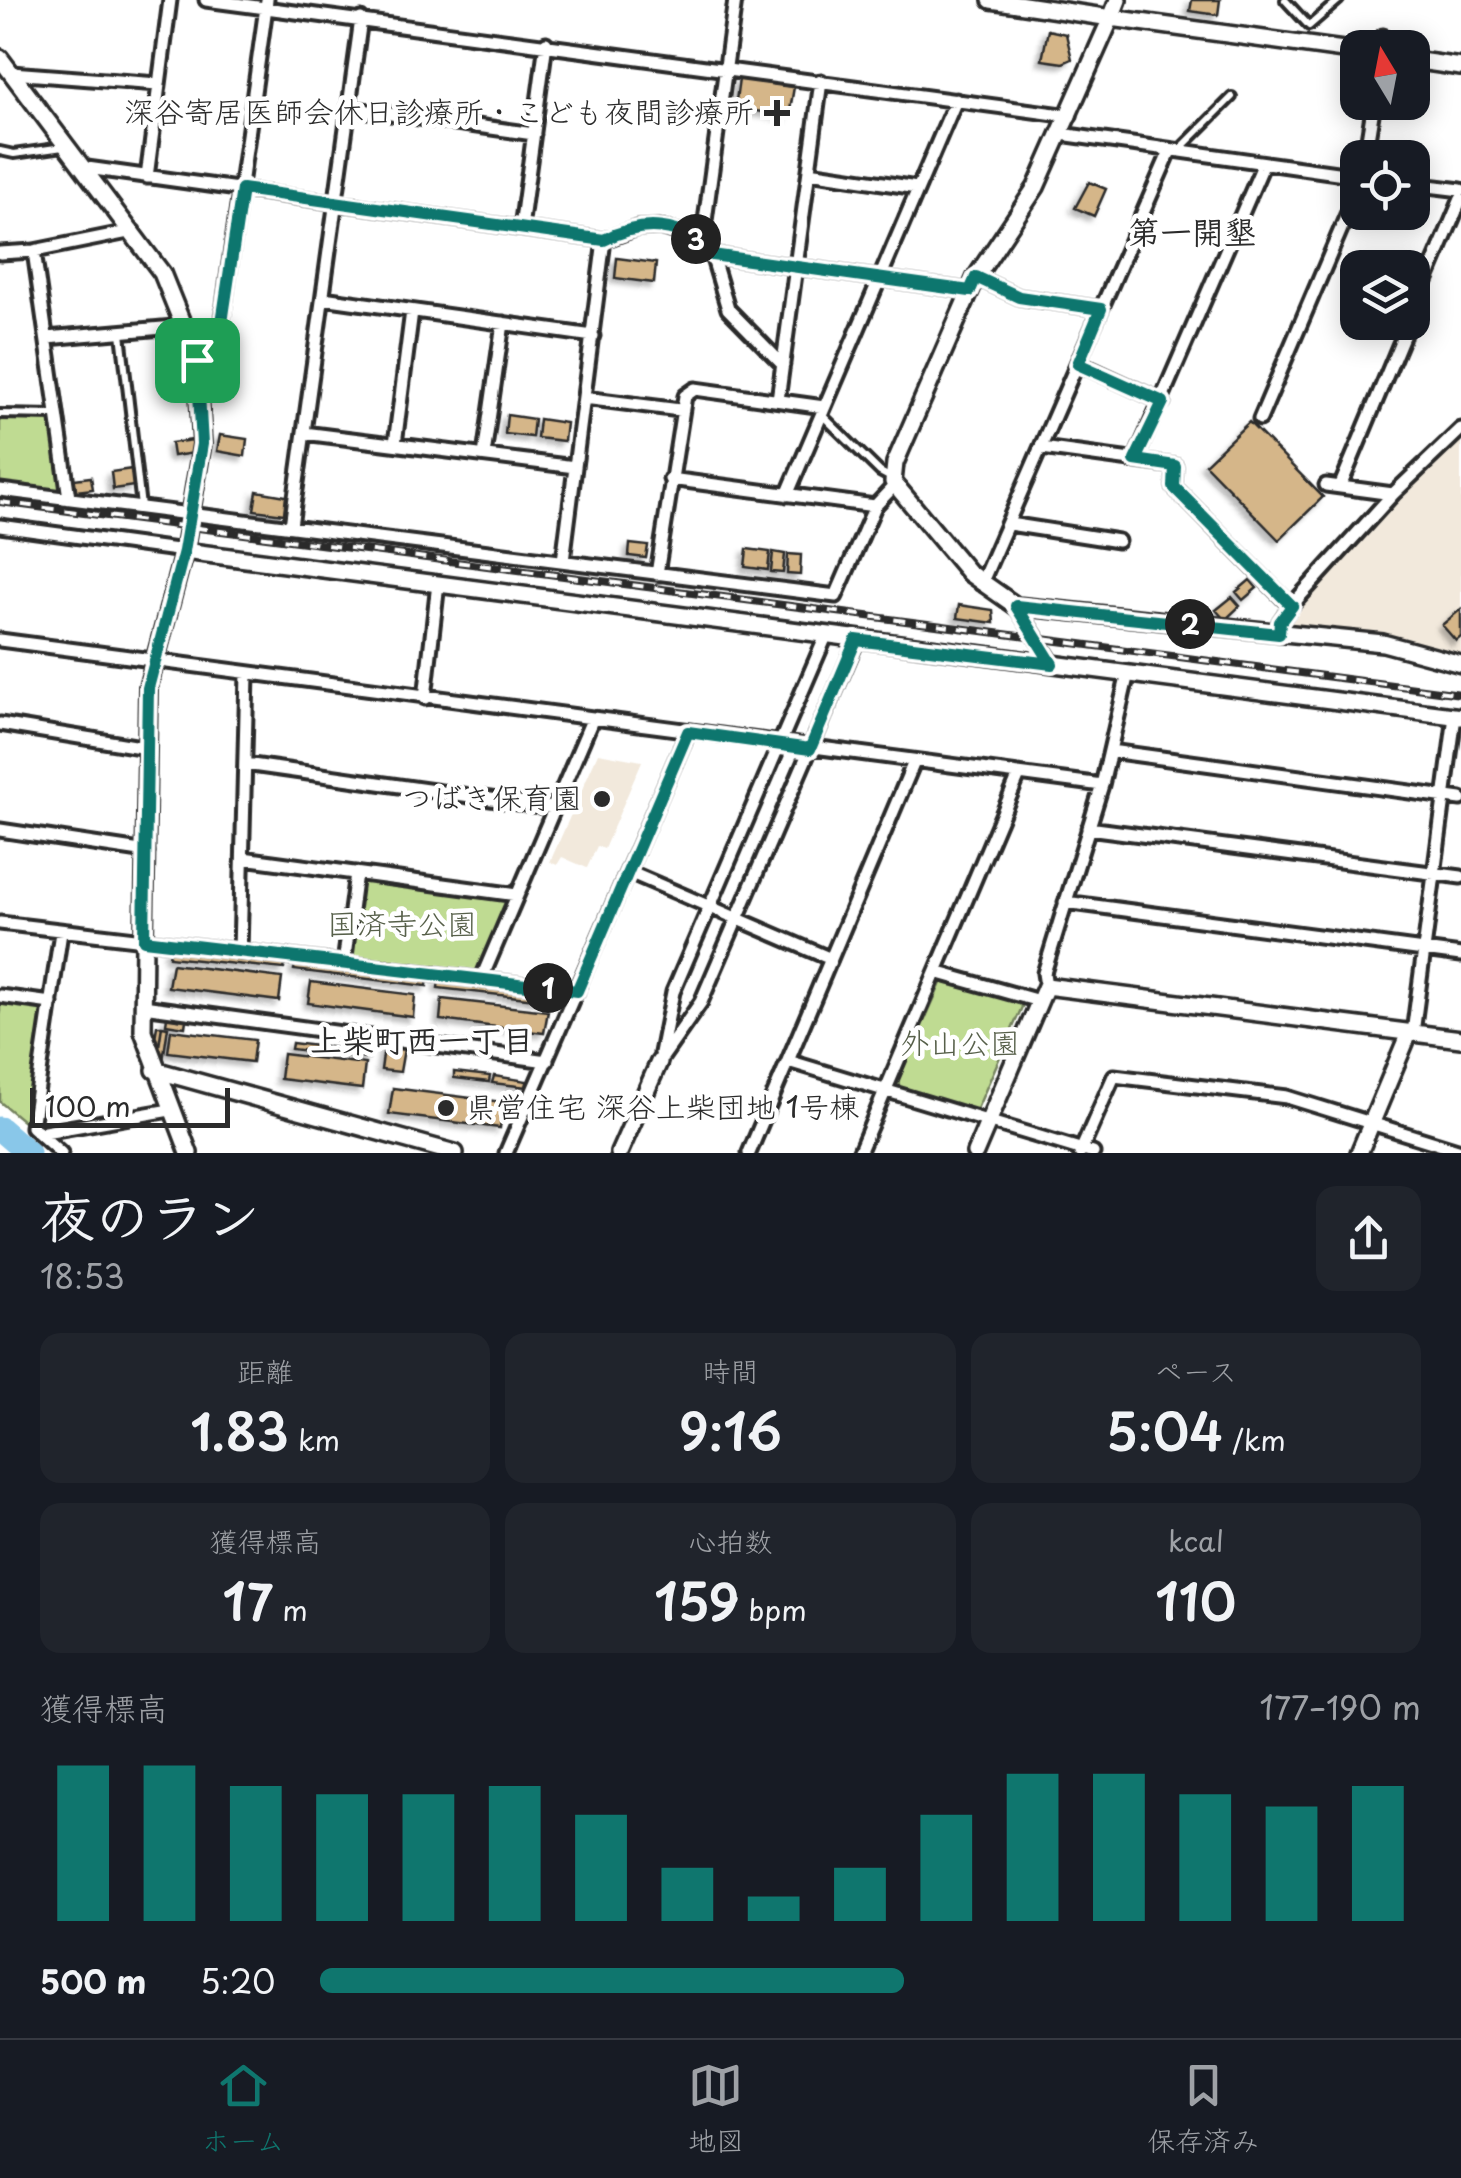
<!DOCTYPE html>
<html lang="ja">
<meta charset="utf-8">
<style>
:root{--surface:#171b24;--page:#20242c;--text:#f1f3f6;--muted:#9ea1a6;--line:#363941;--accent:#0f766e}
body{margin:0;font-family:"Playpen Sans","Klee One",sans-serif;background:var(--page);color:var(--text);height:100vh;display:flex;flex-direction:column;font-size:38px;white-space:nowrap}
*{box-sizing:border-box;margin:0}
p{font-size:32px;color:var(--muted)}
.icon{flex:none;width:55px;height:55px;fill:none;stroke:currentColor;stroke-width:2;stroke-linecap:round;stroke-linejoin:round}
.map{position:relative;height:1153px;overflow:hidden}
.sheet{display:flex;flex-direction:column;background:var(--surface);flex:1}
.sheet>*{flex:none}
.needle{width:65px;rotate:350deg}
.fabs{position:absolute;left:1340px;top:30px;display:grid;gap:20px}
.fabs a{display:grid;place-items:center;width:90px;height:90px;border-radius:20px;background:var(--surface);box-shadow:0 5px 25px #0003;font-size:50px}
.scale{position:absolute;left:30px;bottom:25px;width:200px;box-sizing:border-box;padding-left:10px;border:5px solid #2b2b2b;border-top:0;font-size:28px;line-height:35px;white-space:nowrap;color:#2b2b2b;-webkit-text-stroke:8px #fff;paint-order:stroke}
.pin{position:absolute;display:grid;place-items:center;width:85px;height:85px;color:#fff;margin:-42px;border-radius:20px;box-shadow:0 5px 15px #0006}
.km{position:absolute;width:50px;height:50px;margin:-25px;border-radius:50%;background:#222;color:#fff;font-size:28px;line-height:50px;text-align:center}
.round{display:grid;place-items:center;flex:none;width:105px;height:105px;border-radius:20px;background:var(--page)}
.headline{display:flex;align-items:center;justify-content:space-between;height:170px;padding:0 40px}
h1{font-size:55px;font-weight:600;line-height:75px}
.metrics{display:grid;grid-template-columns:repeat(3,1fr);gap:15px;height:170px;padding:10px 40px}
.metrics div{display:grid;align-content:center;border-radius:20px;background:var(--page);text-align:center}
.metrics b{font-size:50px;font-weight:600}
.metrics small{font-size:28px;font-weight:400}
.metrics p{font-size:28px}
.chart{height:280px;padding:20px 40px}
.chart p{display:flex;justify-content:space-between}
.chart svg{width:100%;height:180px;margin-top:10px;stroke:var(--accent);stroke-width:6}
ul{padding:0 40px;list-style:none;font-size:32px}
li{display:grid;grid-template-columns:160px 120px 1fr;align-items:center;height:75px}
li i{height:25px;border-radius:12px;background:var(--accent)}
.tab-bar{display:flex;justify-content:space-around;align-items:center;height:140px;border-top:2px solid var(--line);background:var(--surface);font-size:28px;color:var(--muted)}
.tab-bar a{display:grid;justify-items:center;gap:5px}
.tab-bar .on{color:var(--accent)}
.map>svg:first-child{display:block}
.built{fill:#f2e9dc}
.green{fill:#bfdb92;stroke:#75835e;stroke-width:2.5}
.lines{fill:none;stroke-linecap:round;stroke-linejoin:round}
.river{stroke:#89c7e9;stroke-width:25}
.building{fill:#d5b689;stroke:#2b2b2b;stroke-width:2.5;filter:url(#shadow)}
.service-casing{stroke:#2b2b2b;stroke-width:14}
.minor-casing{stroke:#2b2b2b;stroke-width:19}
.tertiary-casing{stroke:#2b2b2b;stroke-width:22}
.service{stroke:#fff;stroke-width:6}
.minor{stroke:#fff;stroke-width:11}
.tertiary{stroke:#fff;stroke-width:15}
.rail-casing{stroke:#2b2b2b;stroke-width:8}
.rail{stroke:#fff;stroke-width:4;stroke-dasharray:11;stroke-linecap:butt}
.route-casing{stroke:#fff;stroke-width:20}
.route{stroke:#0f766e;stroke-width:12}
.poi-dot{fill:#2b2b2b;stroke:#fff;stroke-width:4}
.labels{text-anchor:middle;stroke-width:9;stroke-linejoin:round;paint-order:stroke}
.poi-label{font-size:30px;fill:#2b2b2b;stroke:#fff;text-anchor:end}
.park-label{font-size:30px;fill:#57604a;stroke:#fff}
.neighbourhood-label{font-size:32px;font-weight:bold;fill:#2b2b2b;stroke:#fff}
</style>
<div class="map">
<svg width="1461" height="1153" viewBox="0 0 1461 1153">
<defs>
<filter id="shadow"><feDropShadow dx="-4.5" dy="4.5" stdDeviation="2.5" flood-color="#0004"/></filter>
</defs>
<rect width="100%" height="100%" fill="#fff"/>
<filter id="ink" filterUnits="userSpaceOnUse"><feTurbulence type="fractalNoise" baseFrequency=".01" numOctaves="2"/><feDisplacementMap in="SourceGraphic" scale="20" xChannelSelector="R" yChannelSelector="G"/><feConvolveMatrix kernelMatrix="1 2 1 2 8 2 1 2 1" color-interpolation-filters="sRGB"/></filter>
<g filter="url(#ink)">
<!-- built -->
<path class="built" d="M1461,429v235l-182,-30 1,-12z
M598,753l44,8 -38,88 -7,-3 -10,22 -25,-11 -5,8 -7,-3z"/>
<!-- green -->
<path class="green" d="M0,418l54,1 11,75 -65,-7z
M356,873l161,22 -36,85 -137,-16z
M949,979l71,22 2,6 -45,102 -6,2 -71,-22 -2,-9 44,-99z
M0,998l46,5 -17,123 -29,-24z"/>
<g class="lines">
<!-- river -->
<path class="river" d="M0,1129l28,24"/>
</g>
<!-- building -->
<path class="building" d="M1192,0h28l-2,15 -28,-4z
M1048,30l18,4 6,25 -9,4 -21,-3z
M739,79l55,8 -5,29 -54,-8z
M1089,182l17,7 -12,27 -19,-8z
M617,258l39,5 -2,20 -39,-5z
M507,415l27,4 -2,18 -27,-3z
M539,419l27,4 -2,18 -27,-3z
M1249,422l74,75 -44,43 -74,-76z
M220,435l27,4 -2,17 -28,-5z
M193,440l2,13 -22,3 -2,-13z
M132,469l2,17 -21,3 -2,-17z
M91,477l2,12 -17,2 -2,-12z
M257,491l29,5 -2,18 -30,-4z
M630,544l18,2 -2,12 -17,-2z
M747,549l23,3 -2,18 -23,-3z
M773,552l12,2 -2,19 -12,-1z
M788,554l13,1 -1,20 -13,-1z
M1250,580l7,8 -14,12 -7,-8z
M1232,597l8,9 -15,14 -9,-10z
M959,605l34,5 1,13 -37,-5z
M1461,609v28l-5,4 -14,-16z
M170,948l116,12 -2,9 -115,-12z
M295,962l133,15 -1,9 -133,-16z
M172,964l110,14 -3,23 -111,-14z
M439,979l124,13 -1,10 -124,-14z
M311,982l104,13 -2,22 -105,-14z
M442,999l106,12 -4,22 -104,-13z
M167,1017l19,3 -1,7 -19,-3z
M157,1026h5l-3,19 -5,-1z
M162,1026l6,1 -6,41 -6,-1z
M171,1030l84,10 -3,22 -84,-10z
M292,1043l34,4 -1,6 -34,-4z
M329,1047l41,5 -1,6 -40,-5z
M384,1047l20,2 -4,23 -19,-2z
M283,1054l82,10 -3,25 -82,-10z
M454,1072l36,4 -1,6 -35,-4z
M494,1076l33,5v6l-35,-4z
M393,1088l110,14 -3,26 -111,-14z"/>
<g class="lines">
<defs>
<path id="service" d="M1285,0l24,26 30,-26
M0,151l14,3 49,-7
M1178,151l54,-54
M121,333l20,174
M0,414l56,1
M822,415l58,57 13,7"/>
<path id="minor" d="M206,0l864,116
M1382,48l1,-12
M11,73l147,11
M348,108l186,26
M1061,134l297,42
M1365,158l9,-56
M87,168l517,72 33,-12 22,-1 31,8 22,20 16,54 55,56
M809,172l108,16
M147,177l23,-177
M1412,184l49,6
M521,228l25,-185
M702,243l33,-243
M34,251l35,247
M0,253l34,-2 99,-20
M712,255l258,36
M976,277l43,20 82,12
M323,298l270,38
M1412,314l49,-115
M47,338l139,-12
M197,360l20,-4 50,-356
M1078,363l85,39
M584,398l96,12
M778,400l43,-319
M1260,419l98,-230
M304,433l271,34
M395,444l17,-133
M1042,448l133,18 -1,21 117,119
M484,455l19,-132
M1135,460l129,-297
M670,479l205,27
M1326,485l67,9
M1340,487l69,-165
M0,490l836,106 39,-90 19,-20
M787,495l169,-395
M1009,524l109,17
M0,526l184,25
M291,526l70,-507
M563,561l41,-321
M657,574l28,-178 10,-7 129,18
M981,584l189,-433
M1016,606l37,58
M1279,634l1,-12 11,-16 102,-112 68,-65
M0,640l1102,145
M425,698l13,-115
M0,724l147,24
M1110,751l351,48
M245,764l309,44
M1088,828l373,49
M0,830l147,22
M243,858l274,37
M629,872l202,87
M1065,902l396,53
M0,923l577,68
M61,932l-29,195 29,26
M240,952l7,-278
M344,964l12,-91
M939,973l100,28
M481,980l111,-260
M1046,986l-2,-13 58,-188 26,-112
M0,996l51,7
M143,1006l404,55
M1413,1033l42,-317
M661,1053l12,-61 153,-356
M788,1061l305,92
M659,1062l42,-60 156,-362
M39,1133l131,-23
M506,1153l182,-421
M749,1153l165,-391
M859,1153l160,-378
M1080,1153l34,-77 173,21 174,54"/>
<path id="tertiary" d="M991,0l120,18 7,-18
M1358,52l-247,-34 -75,169 -60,90 -81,186 -2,19 76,91 47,33 367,37 78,21
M0,58l162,215 35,87 5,84 -18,107 -36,136 -4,254 -1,90 46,122
M1412,60l49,7
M184,551l1277,166
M155,1070l300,83
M619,1153l40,-91
M975,1153l71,-167 415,53
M1359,1153l50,-120"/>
</defs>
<!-- service casing -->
<use href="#service" class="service-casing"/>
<!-- minor casing -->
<use href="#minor" class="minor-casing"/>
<!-- tertiary casing -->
<use href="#tertiary" class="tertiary-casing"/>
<!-- service -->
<use href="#service" class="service"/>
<!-- minor -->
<use href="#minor" class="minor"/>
<!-- tertiary -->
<use href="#tertiary" class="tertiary"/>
<defs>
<path id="rail" d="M0,502l1461,192"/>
</defs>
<!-- rail casing -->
<use href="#rail" class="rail-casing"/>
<!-- rail -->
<use href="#rail" class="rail"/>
</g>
</g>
<g class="lines" filter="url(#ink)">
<defs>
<path id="route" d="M242,189l362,51c38,-20 79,-18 108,15l258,36 6,-14 43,20 82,12 -23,55 85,38 -28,58 40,6 -1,21 118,119 -12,16 -1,12 -263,-28 36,58 -196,-24 -46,109 -122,-17 -111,259 -433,-51 4,-252 36,-137 18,-107 -5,-84 20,-4z"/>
</defs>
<!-- route casing -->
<use href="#route" class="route-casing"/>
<!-- route -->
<use href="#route" class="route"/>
</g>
<!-- markers -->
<g class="poi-dot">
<path d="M772 98h10v10h10v10h-10v10h-10v-10h-10v-10h10z"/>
<circle cx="602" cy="799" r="10"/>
<circle cx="446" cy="1108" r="10"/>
</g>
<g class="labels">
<!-- poi labels -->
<g class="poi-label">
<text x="754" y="123">深谷寄居医師会休日診療所・こども夜間診療所</text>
<text x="582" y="809">つばき保育園</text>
<text x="466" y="1118" text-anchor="start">県営住宅 深谷上柴団地 1号棟</text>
</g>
<!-- park labels -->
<g class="park-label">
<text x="402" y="935">国済寺公園</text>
<text x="960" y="1054">外山公園</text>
</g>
<!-- neighbourhood labels -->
<g class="neighbourhood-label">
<text x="1192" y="244">第一開墾</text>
<text x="422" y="1052">上柴町西一丁目</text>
</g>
</g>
</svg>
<div class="fabs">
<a><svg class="needle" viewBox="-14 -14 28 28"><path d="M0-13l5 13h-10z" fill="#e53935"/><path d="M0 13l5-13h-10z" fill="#9ea1a6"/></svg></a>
<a><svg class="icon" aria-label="locate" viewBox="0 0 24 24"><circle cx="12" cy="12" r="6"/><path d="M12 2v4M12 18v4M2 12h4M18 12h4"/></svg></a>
<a><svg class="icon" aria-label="layers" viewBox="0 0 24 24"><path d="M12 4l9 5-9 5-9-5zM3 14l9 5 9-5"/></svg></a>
</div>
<div class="scale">100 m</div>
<div class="pin" style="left:197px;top:360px;background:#1e9e55"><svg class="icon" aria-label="arrive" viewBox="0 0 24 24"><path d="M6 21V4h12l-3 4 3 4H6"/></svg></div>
<b class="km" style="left:548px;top:988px">1</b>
<b class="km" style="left:1190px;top:624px">2</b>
<b class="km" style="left:696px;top:239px">3</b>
</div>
<section class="sheet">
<div class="headline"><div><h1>夜のラン</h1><p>18:53</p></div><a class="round"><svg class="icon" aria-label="share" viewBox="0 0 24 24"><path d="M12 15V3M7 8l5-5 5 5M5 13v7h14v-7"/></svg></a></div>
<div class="metrics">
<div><p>距離</p><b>1.83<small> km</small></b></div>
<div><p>時間</p><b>9:16</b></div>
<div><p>ペース</p><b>5:04<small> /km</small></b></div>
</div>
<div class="metrics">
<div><p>獲得標高</p><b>17<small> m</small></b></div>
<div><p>心拍数</p><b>159<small> bpm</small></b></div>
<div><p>kcal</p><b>110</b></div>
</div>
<div class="chart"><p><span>獲得標高</span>177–190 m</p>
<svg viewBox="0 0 160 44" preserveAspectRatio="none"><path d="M5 44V6M15 44V6M25 44V11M35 44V13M45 44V13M55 44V11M65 44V18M75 44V31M85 44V38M95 44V31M105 44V18M115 44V8M125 44V8M135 44V13M145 44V16M155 44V11"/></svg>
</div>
<ul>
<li><b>500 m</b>5:20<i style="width:53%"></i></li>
</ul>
</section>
<nav class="tab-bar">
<a class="on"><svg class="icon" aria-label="home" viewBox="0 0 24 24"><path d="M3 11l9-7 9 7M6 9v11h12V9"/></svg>ホーム</a>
<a><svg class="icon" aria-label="map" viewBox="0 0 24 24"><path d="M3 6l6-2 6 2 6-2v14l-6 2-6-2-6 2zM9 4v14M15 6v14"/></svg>地図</a>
<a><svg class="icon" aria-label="saved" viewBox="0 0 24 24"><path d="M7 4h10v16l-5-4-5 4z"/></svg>保存済み</a>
</nav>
